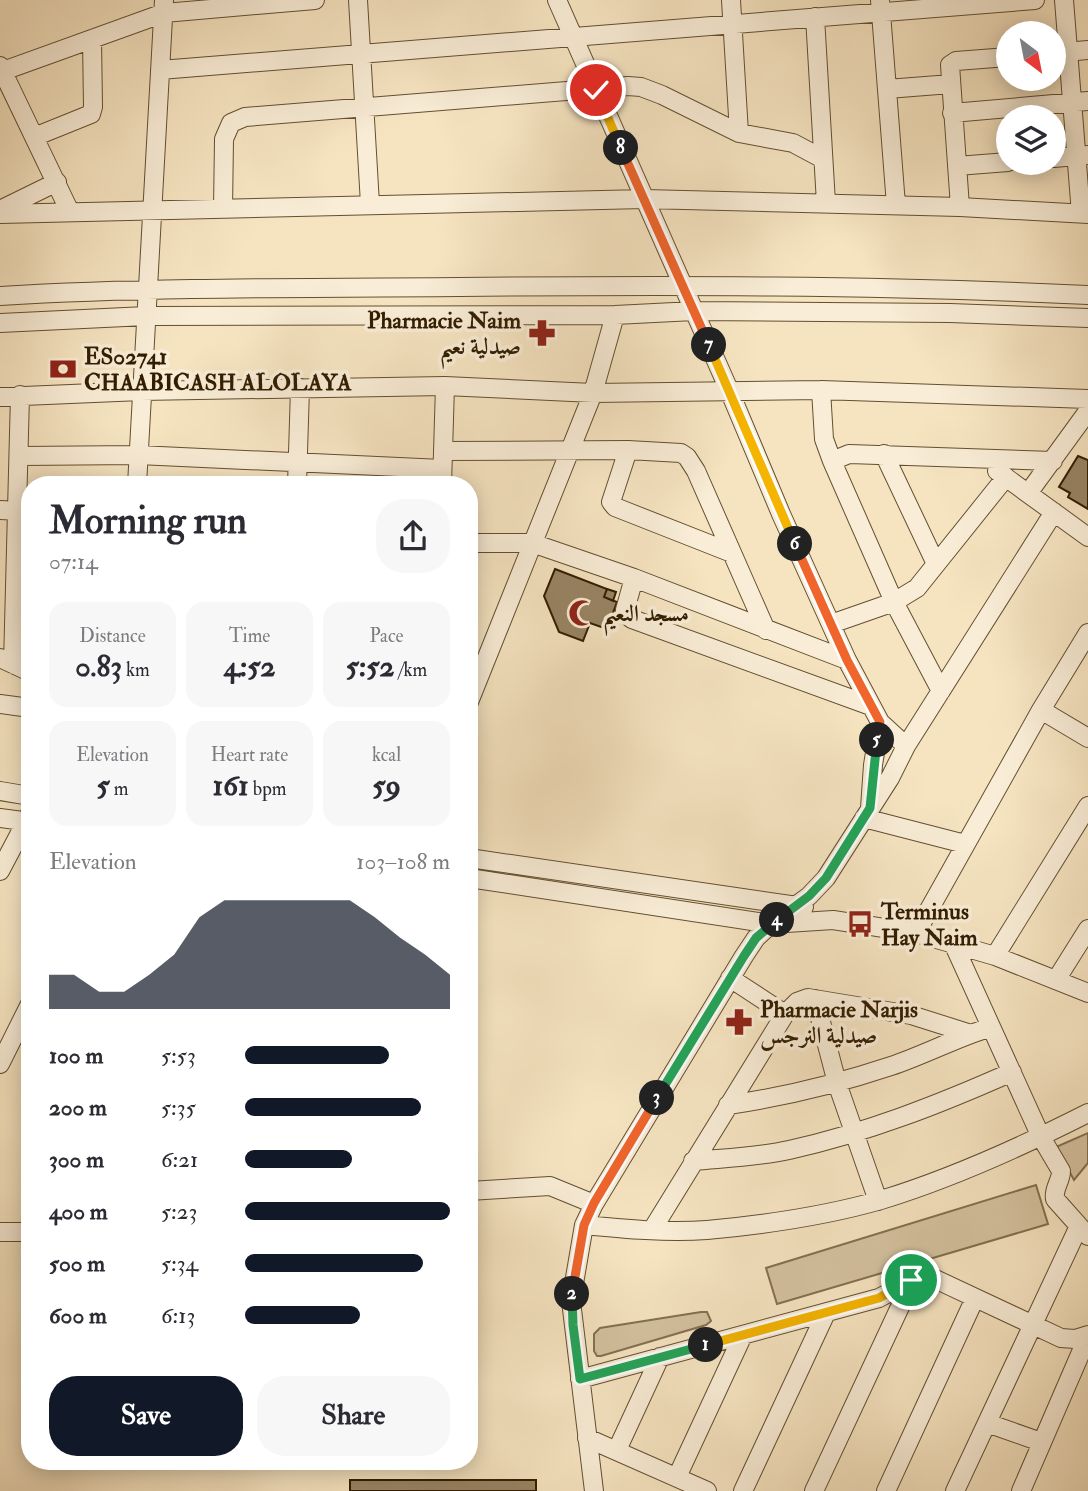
<!DOCTYPE html>
<meta charset="utf-8">
<style>
:root{--surface:#fff;--page:#f7f7f7;--text:#2b2b33;--muted:#7c7c81;--accent:#111827}
body{margin:0;font-family:"IM FELL Double Pica",Amiri,serif;background:var(--page);color:var(--text);height:100vh;display:flex;flex-direction:column;font-size:26px;white-space:nowrap}
*{box-sizing:border-box;margin:0}
p{font-size:23px;color:var(--muted)}
.icon{flex:none;width:38px;height:38px;fill:none;stroke:currentColor;stroke-width:2;stroke-linecap:round;stroke-linejoin:round}
.map{position:relative;flex:1;overflow:hidden}
.sheet{position:absolute;left:21px;top:476px;width:457px;height:994px;display:flex;flex-direction:column;background:var(--surface);border-radius:28px;box-shadow:0 4px 18px #0003}
.sheet>*{flex:none}
.needle{width:46px;rotate:148deg}
.controls{position:absolute;left:996px;top:21px;display:grid;gap:14px}
.controls a{display:grid;place-items:center;width:70px;height:70px;border-radius:50%;background:var(--surface);box-shadow:0 4px 18px #0003;font-size:35px}
.pin{position:absolute;display:grid;place-items:center;width:60px;height:60px;color:#fff;margin:-30px;border:4px solid #fff;border-radius:50%;box-shadow:0 2px 7px #0007}
.km{position:absolute;width:35px;height:35px;margin:-18px;border-radius:50%;background:#222;color:#fff;font-size:19px;line-height:35px;text-align:center}
.round{display:grid;place-items:center;flex:none;width:74px;height:74px;border-radius:28px;background:var(--page)}
.summary{display:flex;align-items:center;justify-content:space-between;height:119px;padding:0 28px}
h1{font-size:38px;font-weight:700;line-height:52px}
.metrics{display:grid;grid-template-columns:repeat(3,1fr);gap:10px;height:119px;padding:7px 28px}
.metrics div{display:grid;align-content:center;border-radius:18px;background:var(--page);text-align:center}
.metrics b{font-size:30px;font-weight:700}
.metrics small{font-size:19px;font-weight:400}
.metrics p{font-size:19px}
.chart{height:196px;padding:14px 28px}
.chart p{display:flex;justify-content:space-between}
.chart svg{width:100%;height:126px;margin-top:7px;fill:var(--accent);opacity:.7}
.cta{display:flex;gap:14px;margin-top:auto;padding:14px 28px}
.cta a{flex:1;height:80px;border-radius:28px;background:var(--accent);color:#fff;font-size:28px;font-weight:700;line-height:80px;text-align:center}
.cta a+a{background:var(--page);color:var(--text)}
ul{padding:0 28px;list-style:none;font-size:23px}
li{display:grid;grid-template-columns:112px 84px 1fr;align-items:center;height:52px}
li i{height:18px;border-radius:9px;background:var(--accent)}
.map>svg:first-child{display:block}
.green{fill:#d5c2a0;stroke:#847050;stroke-width:2}
.building{fill:#988464;stroke:#321d00;stroke-width:2}
.lines{fill:none;stroke-linecap:round;stroke-linejoin:round}
.minor-casing{stroke:#634f30;stroke-width:20}
.minor{stroke:#f9edd7;stroke-width:18}
.split-1-casing{stroke:#fff;stroke-width:14}
.split-2-casing{stroke:#fff;stroke-width:14}
.split-3-casing{stroke:#fff;stroke-width:14}
.split-4-casing{stroke:#fff;stroke-width:14}
.split-5-casing{stroke:#fff;stroke-width:14}
.split-6-casing{stroke:#fff;stroke-width:14}
.split-7-casing{stroke:#fff;stroke-width:14}
.split-8-casing{stroke:#fff;stroke-width:14}
.split-9-casing{stroke:#fff;stroke-width:14}
.split-1{stroke:#f5b400;stroke-width:9}
.split-2{stroke:#22a559;stroke-width:9}
.split-3{stroke:#f0652b;stroke-width:9}
.split-4{stroke:#22a559;stroke-width:9}
.split-5{stroke:#22a559;stroke-width:9}
.split-6{stroke:#f0652b;stroke-width:9}
.split-7{stroke:#f5b400;stroke-width:9}
.split-8{stroke:#f0652b;stroke-width:9}
.split-9{stroke:#f5b400;stroke-width:9}
.labels{text-anchor:middle;stroke-width:7;stroke-linejoin:round;paint-order:stroke}
.poi-label{font-size:23px;font-weight:bold;fill:#321d00;stroke:#f9edd7;text-anchor:start}
</style>
<div class="map">
<svg width="1088" height="1491" viewBox="0 0 1088 1491">
<rect width="100%" height="100%" fill="#f6e4c1"/>
<filter id="stains"><feTurbulence type="fractalNoise" baseFrequency=".00286" numOctaves="4"/><feColorMatrix values="0 0 0 0 .2 0 0 0 0 .09 0 0 0 0 .02 0 0 0 .5 -.17"/></filter>
<radialGradient id="worn" r=".72"><stop offset=".6" stop-color="#630" stop-opacity="0"/><stop offset="1" stop-color="#630" stop-opacity=".3"/></radialGradient>
<!-- green -->
<path class="green" d="M1088,1133v30l-14,17 -18,-33z
M1036,1185l12,39 -271,80 -11,-36z
M701,1312h6l4,9 -5,4 -105,31h-4l-3,-5v-17l6,-6z"/>
<!-- building -->
<path class="building" d="M1078,456l10,4v49l-20,-12 2,-4 -11,-6z
M555,569l52,20 -3,8 13,5 -10,27 -17,-6 -7,18 -24,-9 -15,-36z
M607,589l9,3 -3,9 -9,-4z
M350,1480h186v11h-186z"/>
<g class="lines">
<defs>
<path id="minor" d="M358,0l12,204
M557,0l172,390 52,124 66,146 33,62 26,24
M731,0l8,133
M880,0l16,205
M1064,0l17,214
M815,17l11,186
M1054,53l34,-3
M0,66l70,146
M160,70l875,-70
M3,71l161,-58 151,-13
M887,89l64,-5
M952,113l136,-12
M34,137l57,-23 2,-7 -1,-68
M1054,158l34,-3
M957,166l51,-4
M960,207l-10,-142 6,-4 52,-4
M223,209l1,-70 7,-16 14,-6 383,-31 13,1 21,8 77,38 54,10 30,16
M0,210l57,-28
M0,214l644,-15 316,8 128,7
M0,296c153,-9 306,-8 459,-9 210,-2 419,-2 629,8
M0,323l146,-7 469,-1 79,-4 256,2 138,5
M821,390l3,49 8,22 62,141 47,89
M0,397l141,-6 304,-5 148,7 228,-3 267,9
M628,450l-17,52 4,5 117,46
M443,451l185,-1 53,3 6,4 9,14 70,159
M884,454l52,110
M20,456l118,-1 304,14
M832,461l17,-7 204,7
M997,471l91,66
M137,485l27,-485
M297,485l3,-97
M442,485l3,-99
M1029,492l59,-81
M0,510l19,1
M469,543h63l102,35 213,82
M634,578l-9,32v4l7,5 239,87
M831,624l63,-22 23,-14 89,-111
M0,658l30,14
M13,664l7,-269
M469,702l124,-309 22,-78
M0,704l30,4
M1041,710l47,28
M0,791l30,5
M870,808l3,-43 7,-43
M0,818l30,4
M864,818l101,26
M469,858l335,49
M0,871l30,-57
M469,878l302,46 62,-4 83,13 79,23 93,37
M916,933l125,-223 47,-77
M953,943l88,194 20,34c0,11 -8,17 -6,28l33,37
M995,956l93,-150
M730,978l55,36 12,-12 11,-4 103,17 60,19 20,-7
M1056,980l32,-51
M815,999l22,84 41,118
M0,1064l30,-60
M728,1105c55,-8 109,-21 163,-39 27,-9 53,-22 80,-32
M693,1161c32,-3 65,-4 96,-11 77,-17 151,-46 223,-78
M469,1191l81,-5 44,18
M584,1225c41,4 83,8 123,5 54,-5 122,-15 174,-30 72,-22 140,-53 207,-87
M652,1230l133,-216
M0,1232h30
M580,1379l299,-81 39,-21 15,1 128,60 14,1 13,-4
M987,1423l54,19
M587,1438l120,53
M617,1450l43,-93
M677,1477l66,-142
M594,1491l-23,-190 13,-76 10,-21 150,-248 12,-18 15,-14 38,-28 17,-18 64,-100 16,-32 148,-234
M743,1491l83,-178
M814,1491l99,-212
M886,1491l89,-193
M955,1491l124,-265
M1021,1491l67,-155"/>
</defs>
<!-- minor casing -->
<use href="#minor" class="minor-casing"/>
<!-- minor -->
<use href="#minor" class="minor"/>
</g>
<g class="lines">
<defs>
<path id="split-1" d="M706,1345l173,-47 32,-18"/>
<path id="split-2" d="M572,1294l1,31 7,54 126,-34"/>
<path id="split-3" d="M572,1294l12,-69 10,-22 63,-105"/>
<path id="split-4" d="M657,1098l87,-142 12,-18 21,-18"/>
<path id="split-5" d="M777,920l32,-24 17,-18 44,-70 7,-68"/>
<path id="split-6" d="M795,544l52,116 33,62 -3,18"/>
<path id="split-7" d="M709,345l86,199"/>
<path id="split-8" d="M621,148l88,197"/>
<path id="split-9" d="M596,90l25,58"/>
</defs>
<!-- split-1 casing -->
<use href="#split-1" class="split-1-casing"/>
<!-- split-2 casing -->
<use href="#split-2" class="split-2-casing"/>
<!-- split-3 casing -->
<use href="#split-3" class="split-3-casing"/>
<!-- split-4 casing -->
<use href="#split-4" class="split-4-casing"/>
<!-- split-5 casing -->
<use href="#split-5" class="split-5-casing"/>
<!-- split-6 casing -->
<use href="#split-6" class="split-6-casing"/>
<!-- split-7 casing -->
<use href="#split-7" class="split-7-casing"/>
<!-- split-8 casing -->
<use href="#split-8" class="split-8-casing"/>
<!-- split-9 casing -->
<use href="#split-9" class="split-9-casing"/>
<!-- split-1 -->
<use href="#split-1" class="split-1"/>
<!-- split-2 -->
<use href="#split-2" class="split-2"/>
<!-- split-3 -->
<use href="#split-3" class="split-3"/>
<!-- split-4 -->
<use href="#split-4" class="split-4"/>
<!-- split-5 -->
<use href="#split-5" class="split-5"/>
<!-- split-6 -->
<use href="#split-6" class="split-6"/>
<!-- split-7 -->
<use href="#split-7" class="split-7"/>
<!-- split-8 -->
<use href="#split-8" class="split-8"/>
<!-- split-9 -->
<use href="#split-9" class="split-9"/>
</g>
<!-- icons -->
<defs>
<symbol id="pharmacy-bare" viewBox="-9 -9 18 18"><path d="M-2-6h4v4h4v4h-4v4h-4v-4h-4v-4h4Z" fill="#8f2418" stroke="#f9edd7" stroke-width="2.5" paint-order="stroke"/></symbol>
<symbol id="bank-bare" viewBox="-9 -9 18 18"><path d="M-6-4H6V4H-6ZM0-2.3a2.3 2.3 0 1 0 0 4.6a2.3 2.3 0 1 0 0-4.6Z" fill="#8f2418" stroke="#f9edd7" stroke-width="2.5" paint-order="stroke"/></symbol>
<symbol id="mosque-bare" viewBox="-9 -9 18 18"><path d="M3.5-4.9A6 6 0 1 0 3.5 4.9A5 5 0 1 1 3.5-4.9Z" fill="#8f2418" stroke="#f9edd7" stroke-width="2.5" paint-order="stroke"/></symbol>
<symbol id="bus-bare" viewBox="-9 -9 18 18"><path d="M-5-6H5V4H4V6H2V4H-2V6H-4V4H-5ZM-3.5-4V0h7V-4ZM-3.5 1.2v1.5H-2V1.2ZM2 1.2v1.5H3.5V1.2Z" fill="#8f2418" stroke="#f9edd7" stroke-width="2.5" paint-order="stroke"/></symbol>
</defs>
<g fill-rule="evenodd">
<use href="#pharmacy-bare" x="523" y="314" width="38" height="38"/>
<use href="#bank-bare" x="44" y="350" width="38" height="38"/>
<use href="#mosque-bare" x="563" y="594" width="38" height="38"/>
<use href="#bus-bare" x="841" y="905" width="38" height="38"/>
<use href="#pharmacy-bare" x="720" y="1003" width="38" height="38"/>
</g>
<g class="labels">
<!-- poi labels -->
<g class="poi-label">
<text x="521" y="328" text-anchor="end">Pharmacie Naim<tspan x="521" dy="26">صيدلية نعيم</tspan></text>
<text x="84" y="364">ES02741<tspan x="84" dy="26">CHAABICASH ALOLAYA</tspan></text>
<text x="603" y="621">مسجد النعيم</text>
<text x="881" y="919">Terminus<tspan x="881" dy="26">Hay Naim</tspan></text>
<text x="760" y="1017">Pharmacie Narjis<tspan x="760" dy="26">صيدلية النرجس</tspan></text>
</g>
</g>
<rect width="100%" height="100%" filter="url(#stains)"/>
<rect width="100%" height="100%" fill="url(#worn)"/>
</svg>
<div class="controls">
<a><svg class="needle" viewBox="-14 -14 28 28"><path d="M0-13l5 13h-10z" fill="#e53935"/><path d="M0 13l5-13h-10z" fill="#7c7c81"/></svg></a>
<a><svg class="icon" aria-label="layers" viewBox="0 0 24 24"><path d="M12 4l9 5-9 5-9-5zM3 14l9 5 9-5"/></svg></a>
</div>
<div class="pin" style="left:911px;top:1280px;background:#1e9e55"><svg class="icon" aria-label="arrive" viewBox="0 0 24 24"><path d="M6 21V4h12l-3 4 3 4H6"/></svg></div>
<div class="pin" style="left:596px;top:90px;background:#d93025"><svg class="icon" aria-label="check" viewBox="0 0 24 24"><path d="M5 12l5 5 9-10"/></svg></div>
<b class="km" style="left:706px;top:1345px">1</b>
<b class="km" style="left:572px;top:1294px">2</b>
<b class="km" style="left:657px;top:1098px">3</b>
<b class="km" style="left:777px;top:920px">4</b>
<b class="km" style="left:877px;top:740px">5</b>
<b class="km" style="left:795px;top:544px">6</b>
<b class="km" style="left:709px;top:345px">7</b>
<b class="km" style="left:621px;top:148px">8</b>
<section class="sheet">
<div class="summary"><div><h1>Morning run</h1><p>07:14</p></div><a class="round"><svg class="icon" aria-label="share" viewBox="0 0 24 24"><path d="M12 15V3M7 8l5-5 5 5M5 13v7h14v-7"/></svg></a></div>
<div class="metrics">
<div><p>Distance</p><b>0.83<small> km</small></b></div>
<div><p>Time</p><b>4:52</b></div>
<div><p>Pace</p><b>5:52<small> /km</small></b></div>
</div>
<div class="metrics">
<div><p>Elevation</p><b>5<small> m</small></b></div>
<div><p>Heart rate</p><b>161<small> bpm</small></b></div>
<div><p>kcal</p><b>59</b></div>
</div>
<div class="chart"><p><span>Elevation</span>103–108 m</p>
<svg viewBox="0 0 160 44" preserveAspectRatio="none"><path d="M0 44V32L10 32L20 38L30 38L40 32L50 25L60 12L70 6L80 6L90 6L100 6L110 6L120 6L130 12L140 19L150 25L160 32V44z"/></svg>
</div>
<ul>
<li><b>100 m</b>5:53<i style="width:70%"></i></li>
<li><b>200 m</b>5:35<i style="width:86%"></i></li>
<li><b>300 m</b>6:21<i style="width:52%"></i></li>
<li><b>400 m</b>5:23<i style="width:100%"></i></li>
<li><b>500 m</b>5:34<i style="width:87%"></i></li>
<li><b>600 m</b>6:13<i style="width:56%"></i></li>
</ul>
<div class="cta"><a>Save</a><a>Share</a></div>
</section>
</div>
